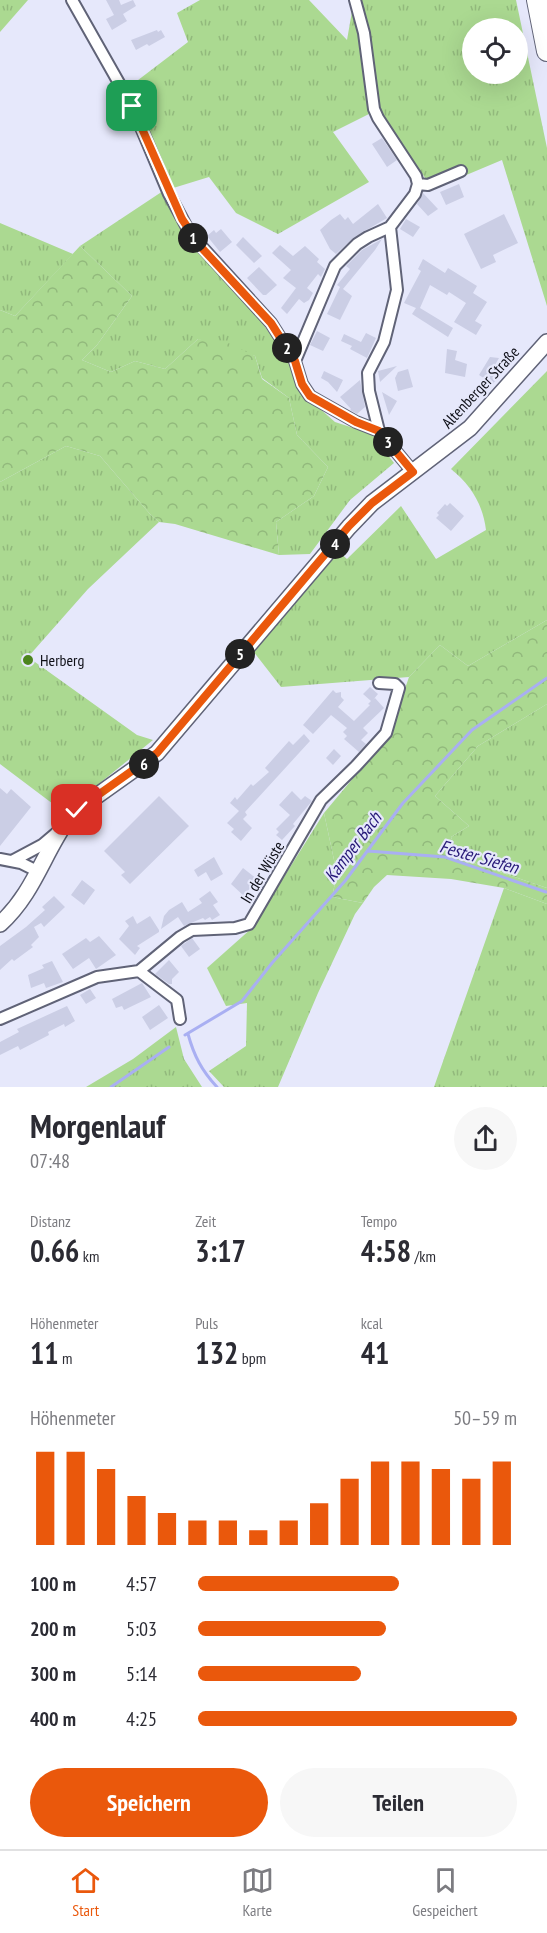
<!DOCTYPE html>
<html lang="de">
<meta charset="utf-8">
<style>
:root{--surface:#fff;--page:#f7f7f7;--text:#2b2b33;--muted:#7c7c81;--line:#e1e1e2;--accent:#ea580c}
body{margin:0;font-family:"PT Sans Narrow",sans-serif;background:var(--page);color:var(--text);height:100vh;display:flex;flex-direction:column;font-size:22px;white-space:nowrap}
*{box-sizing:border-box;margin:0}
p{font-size:20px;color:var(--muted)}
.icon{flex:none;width:33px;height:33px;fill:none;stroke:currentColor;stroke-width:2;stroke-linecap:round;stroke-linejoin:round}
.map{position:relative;height:1087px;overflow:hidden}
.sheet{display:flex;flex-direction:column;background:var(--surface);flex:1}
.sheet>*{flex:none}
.tools{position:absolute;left:462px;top:18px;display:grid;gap:12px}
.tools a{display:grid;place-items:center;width:66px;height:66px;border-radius:50%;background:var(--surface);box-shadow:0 6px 24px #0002;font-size:30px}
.pin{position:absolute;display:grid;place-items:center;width:51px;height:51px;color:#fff;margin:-26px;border-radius:12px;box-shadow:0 3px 9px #0006}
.km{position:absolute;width:30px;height:30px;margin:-15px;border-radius:50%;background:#222;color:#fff;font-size:16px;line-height:30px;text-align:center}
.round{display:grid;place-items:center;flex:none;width:63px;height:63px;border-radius:32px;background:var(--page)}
.headline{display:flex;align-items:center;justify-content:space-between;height:102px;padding:0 30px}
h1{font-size:33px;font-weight:600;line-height:45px}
.metrics{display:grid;grid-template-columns:repeat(3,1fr);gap:9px;height:102px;padding:6px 30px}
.metrics div{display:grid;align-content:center}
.metrics b{font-size:30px;font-weight:600}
.metrics small{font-size:16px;font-weight:400}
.metrics p{font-size:16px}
.chart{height:168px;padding:12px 30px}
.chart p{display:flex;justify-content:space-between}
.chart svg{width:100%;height:108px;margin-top:6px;stroke:var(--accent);stroke-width:6}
.primary-button{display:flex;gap:12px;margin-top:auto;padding:12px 30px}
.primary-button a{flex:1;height:69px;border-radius:36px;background:var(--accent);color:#fff;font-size:24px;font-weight:600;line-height:69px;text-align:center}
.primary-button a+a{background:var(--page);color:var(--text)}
ul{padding:0 30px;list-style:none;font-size:20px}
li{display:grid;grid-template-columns:96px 72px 1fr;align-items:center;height:45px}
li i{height:15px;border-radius:8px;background:var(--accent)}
.tab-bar{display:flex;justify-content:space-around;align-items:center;height:84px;border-top:2px solid var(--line);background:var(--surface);font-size:16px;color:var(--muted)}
.tab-bar a{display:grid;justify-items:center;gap:3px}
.tab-bar .selected{color:var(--accent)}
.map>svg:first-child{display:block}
.grass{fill:url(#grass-tufts);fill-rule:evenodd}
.forest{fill:url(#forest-crowns)}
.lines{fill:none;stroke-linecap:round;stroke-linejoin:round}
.stream{stroke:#a9aff2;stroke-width:3}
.building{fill:#cbcee5}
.minor-casing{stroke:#606377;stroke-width:14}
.secondary-casing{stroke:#606377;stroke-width:18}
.motorway-casing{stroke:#606377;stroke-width:22}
.minor{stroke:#fff;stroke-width:10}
.secondary{stroke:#fff;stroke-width:15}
.motorway{stroke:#fff;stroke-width:20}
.route-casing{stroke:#fff;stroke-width:12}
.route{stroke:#ea580c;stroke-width:8}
.poi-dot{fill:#4c841e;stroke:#e6e8fb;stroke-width:2}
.labels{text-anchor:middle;stroke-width:4.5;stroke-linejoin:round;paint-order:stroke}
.street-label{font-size:16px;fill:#0e0f17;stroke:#e6e8fb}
.poi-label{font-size:16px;fill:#0e0f17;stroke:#e6e8fb;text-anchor:start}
.water-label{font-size:18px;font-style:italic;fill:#271978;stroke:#e6e8fb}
</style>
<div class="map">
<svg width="547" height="1087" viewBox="0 0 547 1087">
<defs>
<pattern id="grass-tufts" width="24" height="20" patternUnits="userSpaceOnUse" patternTransform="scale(1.5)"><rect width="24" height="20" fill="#abd991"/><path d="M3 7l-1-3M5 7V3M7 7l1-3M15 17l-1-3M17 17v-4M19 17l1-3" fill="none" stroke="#92b97c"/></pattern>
<pattern id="forest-crowns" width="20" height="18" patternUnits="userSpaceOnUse" patternTransform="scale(1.5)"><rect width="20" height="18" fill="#abd991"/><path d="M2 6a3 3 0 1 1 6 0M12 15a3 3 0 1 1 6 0" fill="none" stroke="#92b97c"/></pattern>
</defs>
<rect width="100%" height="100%" fill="#e6e8fb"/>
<!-- grass -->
<path class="grass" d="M0,0h28l-28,32z
M200,0h109l38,40 7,-40h162l31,148v158l-45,-146 -69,29 -56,-79 -44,22 36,50 -91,52 -42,-21 -27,-36 -39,12 -45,-99 63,-48 -11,-29zM472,28h46v46h-46z
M163,191l12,26 20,33 52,51 38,54 25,45 25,22 37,12 22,29 -44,37 -40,54 -31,1 -3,-33 38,-26 14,-29 -31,-32 -8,-37 -27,-20 -7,-22 -57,-17 -33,30 -30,-8 -24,11 -29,-12 15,-15 35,-49 -52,-50z
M0,223l73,31 -58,62 -15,-6z
M547,371v249l-79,46 -28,-21 -31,32 -128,10 -28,-36 86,-99 8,7 54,-53 35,53 50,-29c-3,-25 -15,-45 -35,-61z
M66,446l34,10 50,58 9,8 -71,67 -60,68 109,78 16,5 -58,47 -34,23 -61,-46v-282z
M547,704v184l-88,-30 -8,-21 18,-11 -34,-30 43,-50z
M324,813l13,61 -5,23 31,6 -8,11 -37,79 -40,94h-54l-15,-16 37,-25 1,-43 -21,3 -19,-38 45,-40z
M504,888l43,16v183h-113z
M176,1027l8,32 18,28h-116l47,-28z"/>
<!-- forest -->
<path class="forest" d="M80,246l52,50 -35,49 -15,15 29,12 24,-11 30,8 33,-30 26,2 31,15 7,23 27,19 8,37 31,32 -14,29 -38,26 3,33 -104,-31 -16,-2 -9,-8 -50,-58 -34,-10 -66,36v-172l15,6z
M547,620v84l-69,42 -43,50 34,30 -18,11 8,21 88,30v16l-43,-16 -53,-9 -64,-4 -13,12 -11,16 -31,-6 5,-23 -13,-61 65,-78 20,-58 31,-32 28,21z"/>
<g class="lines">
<!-- stream -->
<path class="stream" d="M368,851l77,6 101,35
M188,1034c6,22 14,37 29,53
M185,1035l57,-34 30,-38 73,-82 58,-78 69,-73 75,-52
M111,1087l58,-40"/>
</g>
<!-- building -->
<path class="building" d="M106,0h13l2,5 12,-5 3,6 -13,8 4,7 -15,9 -6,-11 8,-4z
M157,30l1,2 3,-2 4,7 -16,9 -2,-2 -11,6 -5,-10z
M382,138l15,22 -10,7 -15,-23z
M459,184l5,13 -18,8 -6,-13z
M423,193l15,16 -10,7 -11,-12z
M378,204l9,14 -34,20 -17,16 -6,-5 -10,-19 11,-10 9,-6 5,6 3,-3 5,7z
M504,214l14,29 -25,12 3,7 -15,7 -17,-35z
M406,219l14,8 -7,10 -13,-8z
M221,229l11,13 -12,10 -13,-16 7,-6 2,3z
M243,237l19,19 -8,7 -18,-18z
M382,239l-7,11 -32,39 9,7 -12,24 -13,-6 13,-27 -3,-2 13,-16 -4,-3 16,-16z
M280,245l13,11 12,-10 14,13 -2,3 8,7 -4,8 -3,-3 -11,14 6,5 -4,7 -5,3 -5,-4 -12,15 -6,-6 15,-20 -13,-10 8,-8 -19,-17z
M423,259l22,14 3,-5 29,18 -4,7 14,9 -12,19 7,4 -6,10 -22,-13 12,-19 -17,-11 -2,3 -17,-10 -10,23 33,20 -5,9 -36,-23 4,-6 -12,-5 17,-32 -3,-2z
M259,267l18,18 -11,10h-3l-16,-17z
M317,331l13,7 -7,13 -13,-6z
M366,333l10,5 -9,20 -17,-9 2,-3 -11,-5 3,-7 17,8z
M447,349l10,2 -2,9 12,4 -2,13 -20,-4z
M490,357l9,1 -7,12 7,5 -6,9 -14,-9z
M397,366l-17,16 -2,-11z
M408,369l5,18 -15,4 -3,-13 3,-6z
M324,371l19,9 -6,12 -9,-10 -7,-4z
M360,380l5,27 -8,7 -7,-4 1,-1 -11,-12z
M382,392l15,9 -8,14z
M450,503l14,13 -13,15 -15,-13 3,-3 -2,-2 8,-9 2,2z
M370,687l8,7 -5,6 2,-2 9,10 -21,20 5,5 -7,7 5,4 -7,8 -15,-13 3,-3 -4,-4 4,-4 -16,-13 -18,19 -10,-9 30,-35 3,3 5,-1v5l3,3 -6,7 16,14 16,-16 -2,-1 3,-3 -8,-7z
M304,734l6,7 -65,71 2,3 -4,4 9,9 -11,13 -10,-9 3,-3 -7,-6 12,-12 -9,-8 5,-6 2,3 14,-16 2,2 16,-14 -4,-4 24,-27 4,4z
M334,749l7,7 -8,9 -7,-7z
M0,788l7,6 4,-5 20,18 -31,39z
M292,791l9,9 4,-4 7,5 -19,23 2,2 -13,14 -6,-5 3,-3 -3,-3 14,-14 -11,-10z
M159,796l30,30 -59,58 -9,-9 4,-3 -21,-21z
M214,857l9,17 -12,7 -5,-9 -8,5 -4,-7z
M243,868l14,11 -13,17 -13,-12z
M82,880l13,10 -11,15 -13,-10z
M210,891l8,11 -5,3 7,10 -8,5 -2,-3 -5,3 -2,-2 -19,8 -6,-9 -17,12 3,-13 5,-6 13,-8 6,10 14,-9 -3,-4z
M54,896l11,11 -21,20 -3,-4 -7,4 5,10 -8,8 2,2 -19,14 -2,-2 -12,11v-24l26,-19 19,-17 -3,-3z
M133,916l4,8 13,-8 9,14v2l-22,14 3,2 -5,7 -16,-16 10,-13 -4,-5z
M99,936l17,19 -20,14 -7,-11 -16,11 -11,-15 24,-16 4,4z
M192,938l8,11 -11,8 -8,-11z
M169,960l10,12 -7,7v5h-3l-14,-10z
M52,961l11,21 -17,6 -2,-5 -13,5 -3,-13 16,-7 -2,-3z
M142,983l9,14 -27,13 -2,-4 -6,2 -4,-9z
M90,989l6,9 -10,6 -6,-9z
M159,1005l9,13 -18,12 -8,-13z
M67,1006l8,15 -10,6 -1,-3 -16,8 1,3 -29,15 -2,-4 -18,9v-13l19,-10 -2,-3z"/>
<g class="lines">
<defs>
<path id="minor" d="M72,0l60,106 37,88 22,41 80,88 24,38 7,23 8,12 46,26 23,9 34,41
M418,184l10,1 33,-14
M295,361l40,-95 22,-22 11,-7 22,-10 25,-33 3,-10 -2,-8 -38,-58 -4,-9 -10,-76 -9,-33
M379,431l-10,-40 -1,-18 16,-31 13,-52 -7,-63
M0,859l21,4 18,9
M12,861l30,-16 13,-11
M139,971l38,29 3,19
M0,1019l97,-42 42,-6 41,-34 12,-7 43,-2 14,-4 72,-124 35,-34 30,-33 13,-45 -4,-4 -16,-1"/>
<path id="secondary" d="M0,924c34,-31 43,-70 68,-105l9,-9 80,-57 192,-226 23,-24 98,-75 77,-86"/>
<path id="motorway" d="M537,0l10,51"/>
</defs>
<!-- minor casing -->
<use href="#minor" class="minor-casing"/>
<!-- secondary casing -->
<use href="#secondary" class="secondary-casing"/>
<!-- motorway casing -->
<use href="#motorway" class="motorway-casing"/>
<!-- minor -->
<use href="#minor" class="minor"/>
<!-- secondary -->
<use href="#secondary" class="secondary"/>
<!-- motorway -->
<use href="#motorway" class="motorway"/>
</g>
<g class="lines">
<defs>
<path id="route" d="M77,810l80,-57 192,-227 23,-23 41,-31 -34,-41 -23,-9 -46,-26 -8,-12 -7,-23 -24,-38 -71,-77 -18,-27 -50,-113"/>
</defs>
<!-- route casing -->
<use href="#route" class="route-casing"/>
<!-- route -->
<use href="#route" class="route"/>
</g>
<!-- markers -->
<circle class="poi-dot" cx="28" cy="660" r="6"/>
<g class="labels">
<!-- street labels -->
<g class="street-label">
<text transform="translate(480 387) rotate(-47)" y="6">Altenberger Straße</text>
<text transform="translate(262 872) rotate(-59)" y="6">In der Wüste</text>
</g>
<!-- poi labels -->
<g class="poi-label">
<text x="40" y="666">Herberg</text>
</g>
<!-- water labels -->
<g class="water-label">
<text transform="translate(353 847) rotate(-53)" y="6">Kamper Bach</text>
<text transform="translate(479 857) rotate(16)" y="6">Fester Siefen</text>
</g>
</g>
</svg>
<div class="tools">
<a><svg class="icon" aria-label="locate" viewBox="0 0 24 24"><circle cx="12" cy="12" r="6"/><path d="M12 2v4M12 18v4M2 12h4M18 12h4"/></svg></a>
</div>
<div class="pin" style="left:132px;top:106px;background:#1e9e55"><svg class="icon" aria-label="arrive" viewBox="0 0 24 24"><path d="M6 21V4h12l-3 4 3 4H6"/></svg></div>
<div class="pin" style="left:77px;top:810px;background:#d93025"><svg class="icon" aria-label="check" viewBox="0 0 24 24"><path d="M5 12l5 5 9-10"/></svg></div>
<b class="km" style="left:193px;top:238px">1</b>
<b class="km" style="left:287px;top:348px">2</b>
<b class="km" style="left:388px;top:442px">3</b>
<b class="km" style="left:335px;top:544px">4</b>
<b class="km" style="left:240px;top:654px">5</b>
<b class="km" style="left:144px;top:764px">6</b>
</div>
<section class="sheet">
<div class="headline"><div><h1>Morgenlauf</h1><p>07:48</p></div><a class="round"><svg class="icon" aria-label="share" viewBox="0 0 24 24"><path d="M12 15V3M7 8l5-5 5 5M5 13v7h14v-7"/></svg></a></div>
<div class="metrics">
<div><p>Distanz</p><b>0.66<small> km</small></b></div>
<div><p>Zeit</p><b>3:17</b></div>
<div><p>Tempo</p><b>4:58<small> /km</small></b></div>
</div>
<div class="metrics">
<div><p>Höhenmeter</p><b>11<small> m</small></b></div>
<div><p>Puls</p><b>132<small> bpm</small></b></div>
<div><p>kcal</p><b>41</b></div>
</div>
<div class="chart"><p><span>Höhenmeter</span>50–59 m</p>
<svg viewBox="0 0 160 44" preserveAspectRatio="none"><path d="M5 44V6M15 44V6M25 44V13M35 44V24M45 44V31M55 44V34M65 44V34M75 44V38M85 44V34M95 44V27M105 44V17M115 44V10M125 44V10M135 44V13M145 44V17M155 44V10"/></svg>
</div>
<ul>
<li><b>100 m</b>4:57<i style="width:63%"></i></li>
<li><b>200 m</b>5:03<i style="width:59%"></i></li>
<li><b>300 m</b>5:14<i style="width:51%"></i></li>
<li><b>400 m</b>4:25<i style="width:100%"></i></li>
</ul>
<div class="primary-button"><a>Speichern</a><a>Teilen</a></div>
</section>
<nav class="tab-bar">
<a class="selected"><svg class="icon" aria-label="home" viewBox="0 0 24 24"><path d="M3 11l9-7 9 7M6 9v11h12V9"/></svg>Start</a>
<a><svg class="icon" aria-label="map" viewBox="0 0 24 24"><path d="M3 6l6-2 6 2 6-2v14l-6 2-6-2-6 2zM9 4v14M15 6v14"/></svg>Karte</a>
<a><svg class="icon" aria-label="saved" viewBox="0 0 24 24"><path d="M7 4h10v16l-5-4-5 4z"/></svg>Gespeichert</a>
</nav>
